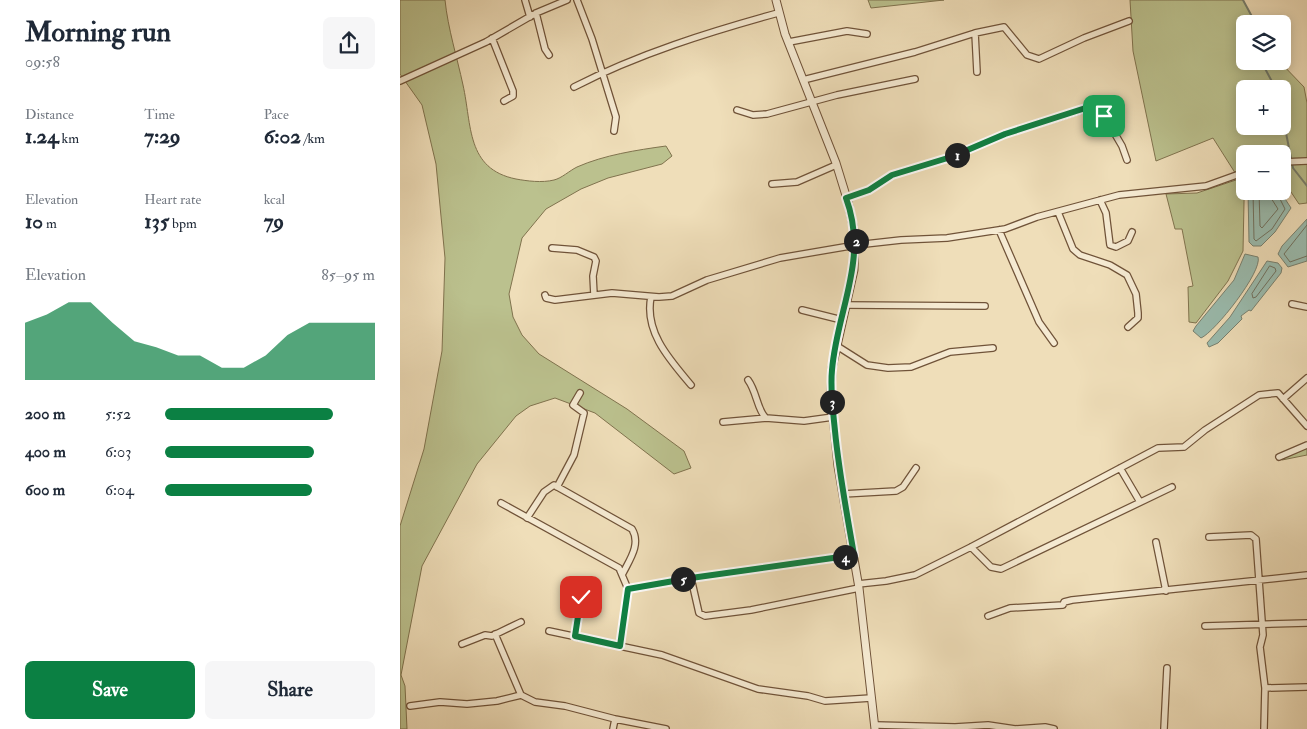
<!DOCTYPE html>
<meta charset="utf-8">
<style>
:root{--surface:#fff;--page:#f6f6f7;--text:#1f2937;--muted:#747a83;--accent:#0b8043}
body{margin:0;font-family:"IM FELL Double Pica",serif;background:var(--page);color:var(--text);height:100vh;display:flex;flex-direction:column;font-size:19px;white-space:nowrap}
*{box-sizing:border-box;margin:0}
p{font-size:16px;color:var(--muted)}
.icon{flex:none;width:28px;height:28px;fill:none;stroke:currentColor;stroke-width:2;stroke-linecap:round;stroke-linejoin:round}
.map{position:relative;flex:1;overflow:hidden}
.drawer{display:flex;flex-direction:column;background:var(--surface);width:400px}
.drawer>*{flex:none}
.fabs{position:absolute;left:836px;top:15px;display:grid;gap:10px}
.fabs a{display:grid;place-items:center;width:55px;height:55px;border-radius:8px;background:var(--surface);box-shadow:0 2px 12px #0003;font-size:25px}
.pin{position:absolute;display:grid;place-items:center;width:42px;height:42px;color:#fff;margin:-21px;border-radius:10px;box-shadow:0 2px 8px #0006}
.km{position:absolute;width:25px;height:25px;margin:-12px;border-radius:50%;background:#222;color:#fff;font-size:14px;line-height:25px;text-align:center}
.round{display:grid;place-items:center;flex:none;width:52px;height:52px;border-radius:8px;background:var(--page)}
.summary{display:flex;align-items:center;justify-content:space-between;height:85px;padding:0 25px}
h1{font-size:28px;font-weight:700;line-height:38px}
.figures{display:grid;grid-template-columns:repeat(3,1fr);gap:8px;height:85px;padding:5px 25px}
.figures div{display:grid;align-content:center}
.figures b{font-size:21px;font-weight:700}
.figures small{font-size:14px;font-weight:400}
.figures p{font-size:14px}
.chart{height:140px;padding:10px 25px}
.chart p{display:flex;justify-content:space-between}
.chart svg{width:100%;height:90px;margin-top:5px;fill:var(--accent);opacity:.7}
.primary-button{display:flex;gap:10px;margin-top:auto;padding:10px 25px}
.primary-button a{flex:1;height:58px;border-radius:8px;background:var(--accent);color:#fff;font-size:20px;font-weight:700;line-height:58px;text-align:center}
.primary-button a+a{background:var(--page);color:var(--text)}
ul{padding:0 25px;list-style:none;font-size:16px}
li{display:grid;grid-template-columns:80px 60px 1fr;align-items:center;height:38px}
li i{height:12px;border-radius:6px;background:var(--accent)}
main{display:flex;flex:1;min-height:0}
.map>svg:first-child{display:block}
.green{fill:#bbc18e;stroke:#80734e;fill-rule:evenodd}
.water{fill:#9abcaf;stroke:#78806f}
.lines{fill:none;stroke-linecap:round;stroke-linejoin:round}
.shore{stroke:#70705e;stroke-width:1}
.stream{stroke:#78806f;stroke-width:2}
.minor-casing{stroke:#705339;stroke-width:8}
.tertiary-casing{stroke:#705339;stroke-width:9}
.minor{stroke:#f5ead2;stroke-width:5.5}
.tertiary{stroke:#f5ead2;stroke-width:7}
.route-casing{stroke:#fff;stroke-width:10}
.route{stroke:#0b8043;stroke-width:6}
</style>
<main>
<section class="drawer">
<div class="summary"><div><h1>Morning run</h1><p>09:58</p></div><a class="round"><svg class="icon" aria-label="share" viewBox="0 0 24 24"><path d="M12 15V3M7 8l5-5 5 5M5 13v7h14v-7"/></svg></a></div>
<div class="figures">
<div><p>Distance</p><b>1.24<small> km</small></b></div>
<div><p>Time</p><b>7:29</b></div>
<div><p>Pace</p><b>6:02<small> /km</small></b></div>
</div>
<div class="figures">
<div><p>Elevation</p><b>10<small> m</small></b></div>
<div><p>Heart rate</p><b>135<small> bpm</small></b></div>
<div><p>kcal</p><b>79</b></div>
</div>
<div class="chart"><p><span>Elevation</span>85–95 m</p>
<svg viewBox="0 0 160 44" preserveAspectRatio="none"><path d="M0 44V16L10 12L20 6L30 6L40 16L50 25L60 28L70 32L80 32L90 38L100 38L110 32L120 22L130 16L140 16L150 16L160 16V44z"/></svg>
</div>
<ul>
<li><b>200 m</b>5:52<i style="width:80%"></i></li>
<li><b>400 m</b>6:03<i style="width:71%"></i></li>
<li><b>600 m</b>6:04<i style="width:70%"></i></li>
</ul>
<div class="primary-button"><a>Save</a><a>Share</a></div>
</section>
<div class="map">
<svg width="907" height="729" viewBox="0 0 907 729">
<rect width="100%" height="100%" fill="#efdeb9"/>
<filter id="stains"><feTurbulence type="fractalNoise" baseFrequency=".004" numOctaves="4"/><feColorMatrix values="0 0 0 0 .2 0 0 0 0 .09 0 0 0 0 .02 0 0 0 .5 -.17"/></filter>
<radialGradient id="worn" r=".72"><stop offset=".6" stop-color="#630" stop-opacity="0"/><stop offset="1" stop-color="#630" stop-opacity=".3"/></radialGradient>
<!-- green -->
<path class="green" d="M0,0h45c3,29 12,57 18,85 9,40 3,84 53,94 11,2 26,4 38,1 8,-2 15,-9 23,-13 27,-12 60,-17 89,-21l6,10 -10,8 -54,14 -27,11 -35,20 -24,29 -13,56 4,23 9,18 17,19 88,55 57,42 7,17 -17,6 -79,-61 -40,-15 -25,8 -14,10 -39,48 -55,102 -21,109 4,11 2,43h-7v-203l24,-77 18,-98 3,-93 -9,-94 -14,-59 -22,-31z
M468,0h76l-73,8z
M730,0h113l13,24h-11v37h34l25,26 3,16v100l-8,1 -16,-24 -1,-26h-37l-2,97 -15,30 -32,42 -7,-1 -1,-35 5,-1 -11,-57h-7l-9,-35 31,-1 42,-14 -26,-41 -57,23 -23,-110zM845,89h37v37h-37z
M907,445v10l-25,5 -1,-4z"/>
<!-- water -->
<path class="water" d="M848,191h32l11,17 -16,24 -14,14h-8l-4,-4z
M907,219v42l-19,6 -10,-13 4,-8z
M845,254l13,3c5,14 -43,75 -57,81l-8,-7 3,-5 38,-46z
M867,261l11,2 4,5 -1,5 -30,38 -2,-1 -8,6 1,3 -24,24 -9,4 -2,-4 23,-26z"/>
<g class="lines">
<!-- shore -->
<path class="shore" d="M853,191l1,48 2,2 16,-12 13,-20 -9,-18
M859,191l1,35 2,2 16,-19 -7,-11 -1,-7
M907,225l-23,29 6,8 17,-6
M870,266l5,2 1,3 -20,26 -3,1 -1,-4z"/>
<!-- stream -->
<path class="stream" d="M843,0l13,24
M861,61l15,28
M882,113l11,55 14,18"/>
<defs>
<path id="minor" d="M125,0l5,17
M177,0l15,39 24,78 -2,14
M136,13l9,36 4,6
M575,33l2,39
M92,38l21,53v5l-9,5
M389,42l58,-11 20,3
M403,80l112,-28 60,-19 29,-6 23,28 12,4 45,-21 45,-17
M0,81l86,-39 50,-29 31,-13
M174,87c64,-33 135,-55 204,-74
M337,110l16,5 14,-1 70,-19 78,-16
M882,162l25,-1
M372,184l25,-2 39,-17
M446,197l23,-7 23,-15 59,-18 54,-23 93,-29 24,41 5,14
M700,200l6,13 4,32 6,2 12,-6 4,-9
M658,212l15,37 7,6 30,10 17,10 9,19 2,19v5l-10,9
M599,230l40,92 15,21
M152,248l25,2 17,7 2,4 -3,15 1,19
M145,295l1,3 9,2 57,-7 47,4 13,-1 35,-16 73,-22 76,-13 45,-5 46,-2 58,-9 32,-12 82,-22 87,-9 39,-14
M251,297c-7,35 19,63 40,88
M892,304l15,3
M445,305l140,1
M402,310l40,10
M437,346l30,19 21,3 23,-1 39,-15 43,-4
M348,380c9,12 9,30 18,38
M883,399l24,-21
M323,422l43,-4 38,3 29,-4
M879,457l28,-12
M720,468l20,34
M157,487l17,-32 10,-42 -11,-8 7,-12
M443,494l53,-3 7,-4 13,-19
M101,503l118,65 9,21 63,-11 163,-23
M127,518l17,-26 10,-7 78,44c9,15 -2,30 -9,44
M809,537l42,-2 5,4 7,96 -3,12 5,41
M756,542l10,49
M571,547l20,20 10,2 171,-82
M291,578l8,35 6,3 46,-6 108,-22
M458,584l28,-3 29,-6 56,-28 187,-99 26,-1 21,-17 54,-35 19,-2 29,33
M588,616l22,-8 53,-3 1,-3 8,-2 235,-25
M805,626l102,-3
M149,631l113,24 96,34 50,7 17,5 46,-3
M95,634l26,61 14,7 30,4 50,13 51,10
M175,636l6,-39
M62,644l23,-9 7,1 29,-14
M220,646l8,-57
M10,706l30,-4 27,2 30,-3 24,-6
M476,725l79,2 33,-2 27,4 30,-2 9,2
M213,729l2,-10
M764,729l3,-61
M864,729l1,-41 42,-1"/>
<path id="tertiary" d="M376,0l9,34 51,129 12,39 7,33 -1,35 -22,98 -1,28 7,70 21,122 16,141"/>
</defs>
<!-- minor casing -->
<use href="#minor" class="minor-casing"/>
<!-- tertiary casing -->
<use href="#tertiary" class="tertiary-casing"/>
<!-- minor -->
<use href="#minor" class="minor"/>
<!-- tertiary -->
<use href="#tertiary" class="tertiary"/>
</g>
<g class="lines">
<defs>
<path id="route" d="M181,597l-6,39 45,10 8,-57 63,-11 163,-23c-7,-41 -15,-82 -19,-124 -2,-21 -5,-41 -3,-61 5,-61 37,-110 14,-172l23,-8 23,-15 59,-18 54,-23 93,-30 6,12"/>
</defs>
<!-- route casing -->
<use href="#route" class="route-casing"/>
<!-- route -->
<use href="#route" class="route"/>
</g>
<rect width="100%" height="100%" filter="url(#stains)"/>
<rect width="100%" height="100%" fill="url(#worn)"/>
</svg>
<div class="fabs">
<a><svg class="icon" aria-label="layers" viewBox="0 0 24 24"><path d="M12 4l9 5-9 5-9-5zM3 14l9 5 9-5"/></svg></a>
<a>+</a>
<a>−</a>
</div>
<div class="pin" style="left:704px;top:116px;background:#1e9e55"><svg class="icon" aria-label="arrive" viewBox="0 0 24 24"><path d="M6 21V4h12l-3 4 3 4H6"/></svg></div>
<div class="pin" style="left:181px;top:597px;background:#d93025"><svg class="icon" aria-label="check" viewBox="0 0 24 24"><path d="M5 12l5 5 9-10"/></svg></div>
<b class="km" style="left:557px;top:155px">1</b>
<b class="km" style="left:456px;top:241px">2</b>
<b class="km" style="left:432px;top:402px">3</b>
<b class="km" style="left:445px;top:557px">4</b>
<b class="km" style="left:283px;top:579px">5</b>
</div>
</main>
